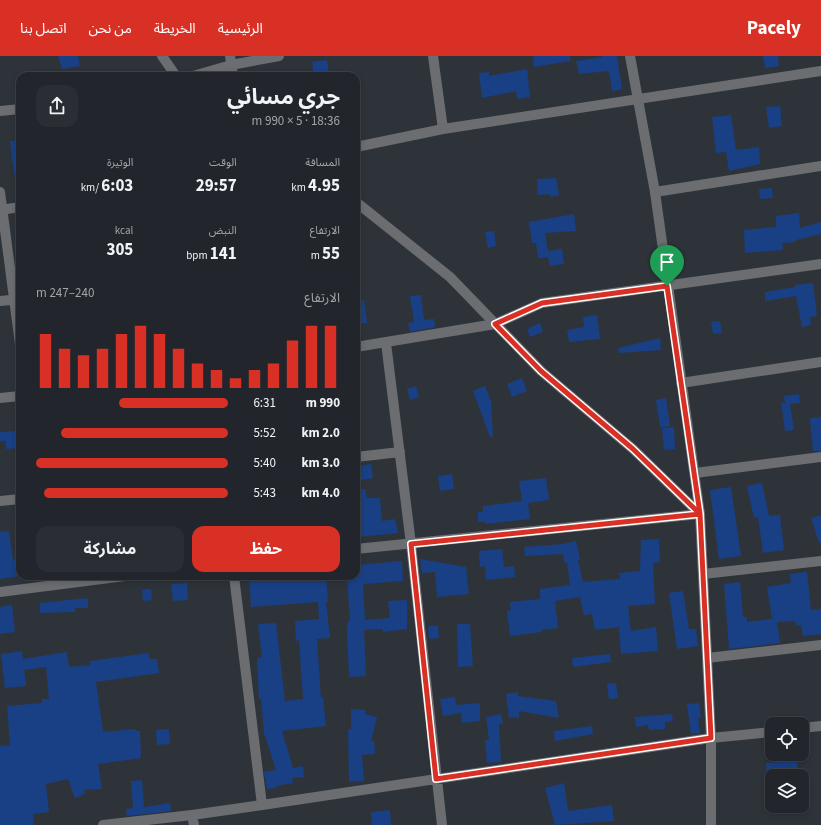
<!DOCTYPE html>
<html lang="ar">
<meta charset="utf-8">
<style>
:root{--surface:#22262c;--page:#2a2e34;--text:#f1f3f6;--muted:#a2a5a9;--line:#3f4348;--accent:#d93025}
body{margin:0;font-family:"Source Sans 3","Noto Sans Arabic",sans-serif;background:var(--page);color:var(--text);direction:rtl;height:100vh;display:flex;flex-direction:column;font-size:15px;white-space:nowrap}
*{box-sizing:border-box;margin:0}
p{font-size:13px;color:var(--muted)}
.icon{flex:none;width:22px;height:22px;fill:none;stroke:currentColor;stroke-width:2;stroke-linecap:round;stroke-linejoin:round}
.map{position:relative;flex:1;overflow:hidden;direction:ltr}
.drawer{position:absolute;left:16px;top:16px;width:344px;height:508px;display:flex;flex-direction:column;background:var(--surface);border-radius:12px;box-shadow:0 2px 6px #0003,0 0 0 1px var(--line);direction:rtl}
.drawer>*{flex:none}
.buttons{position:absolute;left:765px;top:661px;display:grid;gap:8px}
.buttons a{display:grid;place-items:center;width:44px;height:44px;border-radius:8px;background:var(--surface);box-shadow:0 2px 6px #0003,0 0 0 1px var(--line);font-size:20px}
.pin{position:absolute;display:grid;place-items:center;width:34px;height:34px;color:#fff;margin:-41px -17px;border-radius:50% 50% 50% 0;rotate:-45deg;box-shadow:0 0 4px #0007}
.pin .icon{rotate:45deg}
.round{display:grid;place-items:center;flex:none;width:42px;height:42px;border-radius:12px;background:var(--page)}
.overview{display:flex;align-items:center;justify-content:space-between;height:68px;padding:0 20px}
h1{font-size:22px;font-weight:700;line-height:30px}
.figures{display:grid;grid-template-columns:repeat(3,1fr);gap:6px;height:68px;padding:4px 20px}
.figures div{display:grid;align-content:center}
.figures b{font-size:17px;font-weight:700}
.figures small{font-size:11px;font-weight:400}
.figures p{font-size:11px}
.chart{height:112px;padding:8px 20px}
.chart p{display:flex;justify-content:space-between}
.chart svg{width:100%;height:72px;margin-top:4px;stroke:var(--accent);stroke-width:6}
.button{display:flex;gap:8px;margin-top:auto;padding:8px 20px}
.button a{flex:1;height:46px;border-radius:12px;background:var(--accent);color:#fff;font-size:16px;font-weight:700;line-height:46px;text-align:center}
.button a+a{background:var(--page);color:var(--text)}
ul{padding:0 20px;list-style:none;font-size:13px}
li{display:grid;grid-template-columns:64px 48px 1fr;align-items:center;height:30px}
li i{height:10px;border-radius:5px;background:var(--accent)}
header{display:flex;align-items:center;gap:24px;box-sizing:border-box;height:56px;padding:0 20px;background:var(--accent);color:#fff}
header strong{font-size:19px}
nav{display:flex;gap:22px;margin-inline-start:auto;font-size:14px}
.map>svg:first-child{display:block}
.building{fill:#194085}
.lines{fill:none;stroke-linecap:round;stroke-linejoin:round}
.minor{stroke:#6b6d71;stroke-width:10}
.tertiary{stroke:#6b6d71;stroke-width:10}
.route-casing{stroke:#fff;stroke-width:8}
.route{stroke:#d93025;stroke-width:5}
</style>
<header>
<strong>Pacely</strong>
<nav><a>الرئيسية</a><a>الخريطة</a><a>من نحن</a><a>اتصل بنا</a></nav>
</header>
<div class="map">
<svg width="821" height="769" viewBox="0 0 821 769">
<rect width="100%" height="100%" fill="#2e333a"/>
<!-- building -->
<path class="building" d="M58,0h20l2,10 -18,3z
M533,0h37v5l-36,6z
M602,0h15l5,33 -10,2 -3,-20 -30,3 -3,-13 26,-4z
M763,0h15l1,10 -14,2z
M327,4l2,16h-15l-2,-14z
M527,13l3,28 -13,2 -1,-8 -34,7 -3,-25 10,-1v4z
M780,50l2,20 -13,2 -3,-21z
M731,59l5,35 23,-3 1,17 -31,7 -3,-19 -10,1 -4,-36z
M18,84l2,35h-6l-4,-34z
M556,122l3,17 -9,2v-3l-12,1 -1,-16z
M772,132l1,10 -13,1 -1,-10z
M799,157l1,15 21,-6v12l-25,6v2l-14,1 1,7 -38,3 -1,-23 32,-3v-11z
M574,158l2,17 -31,2 3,18 14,-2 2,15 -14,2 -2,-9 -10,1 -2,-15h-4l-3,-21z
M494,175l2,15 -8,2 -3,-16z
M813,227l4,33 -7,1 1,8 -9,2 -6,-31 -31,5v-9l30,-5v-2z
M421,239l3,25 10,-1 1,8 -25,5 -2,-9 6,-1 -4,-26z
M364,244l3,23 -11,1v-23z
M597,259l3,24 -31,3 -2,-12 17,-3 -1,-10z
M720,265l2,12 -9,1 -2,-12z
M540,267l3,9 -13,5 -3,-8z
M660,282l1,12 -42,3 -1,-5z
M522,322l5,13 -15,6 -5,-13z
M416,330l3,11 -9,3 -3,-11z
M485,330l6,16 2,34 -3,1 -17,-46z
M799,338l1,9 -10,1 4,26 -9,1 -4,-29 4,1 -1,-7z
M666,342l4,28 -10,1 -4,-27z
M821,361v34h-8l-3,-33z
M674,371l1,22 -11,1 -2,-22z
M18,375l1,17 -13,1v-8h-6v-9z
M371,408l2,14 -12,2 -2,-14z
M452,418l2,15 -14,2 -2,-15z
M546,422l3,22 -21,3 2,16 -45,5v-2h-7v-10h5v-6l39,-5 -3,-20z
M762,427l7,33 11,-1 4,35 -21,3 -5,-36 -4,1 -7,-32z
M731,431l10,69 -22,3 -9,-69z
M356,433h9l2,9h13l2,23 13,-2 3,14 -42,4z
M821,459v28h-2l-8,-25z
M9,475l4,29 7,-1v17l-20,3v-47z
M659,483l1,23 -7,1 2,41 -27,2 3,25 25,-4 2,24 -37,3 -2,-27 -24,3 -3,-16 -8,1 -4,-18 -25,4 3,27 -17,2 1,2 -32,4 -3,-25 4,-1 -1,-8 30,-3v-10l30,-4 -3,-23 -3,1 -1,-9 -38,2 -1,-9 39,-3 13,-3 4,19h-2l5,22 37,-3 -1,-6 21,-2 1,-31z
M502,493l2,18 10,-1 1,11 -29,3 -1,-14 -5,1 -1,-16z
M420,503l46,8 3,27 -32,3 -2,-25 -13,1z
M402,505l1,20 -40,3 2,36 25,-2 -2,-17 19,-1v29l-24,3v-3l-19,1 2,46 -17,1 -2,-45 1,-11h2l-3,-45h9v-11z
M807,516l4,38 10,-1v25l-18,2 -2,-11 -5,1 -1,-5 -18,1 3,21 -51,6 -5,-65 16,-2 3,35h4v5l25,-3 -5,-32 24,-4 -1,-9z
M249,520h77l2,26h-2l4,36 -13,1 4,59 2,-1 3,29 -44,5 11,37 10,-2 1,11 -12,1 1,5 -17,3v2l-9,1 -3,-17 12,-2 -12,-37 -3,-34h-2l-2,-41 5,-1 -4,-33 18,-1 9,78 18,-2 -4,-59 -3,1 -1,-20 24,-2 -1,-17 -67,5z
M187,527l1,17 -15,1 -2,-17z
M151,533l1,11 -9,1 -1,-11z
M683,535l6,38h7l2,17 -21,3 -8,-56z
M88,542v10h-13v4l-35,1v-10z
M12,549l3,27 -15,2v-27z
M457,568h13l3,42 -15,1z
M428,570h10l1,12 -10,1z
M22,595l1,8 44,-7 2,15 21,-2v-4l59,-8 1,6h7l2,14 -63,9 7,50 33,-3v2h4l1,27 -43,6 4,25 -18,1 1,4 -10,4 -7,-19 -22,5 3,28 -16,2 1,11h-34v-79l10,-1 -3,-39 35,-3v-4h7l-3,-32 -22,3 2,16 -21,2 -4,-34z
M610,598l1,8 -38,5 -1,-9z
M616,627l2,15 -9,1 -2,-15z
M518,636v4l38,5 3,17 -40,-7v7l-10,-1 -3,-23z
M455,641l1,8 24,-2v18l-18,2 -1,-10 -18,3 -3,-17z
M699,647l2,15h-3l2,15 -9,1 -4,-30z
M351,653l14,1v4l12,3 -6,24 3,-1 1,14 -13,1 2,26 -15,1 -1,-53h3z
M501,658l2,10h-4l2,38 -14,1 -2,-23h4l-3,-23z
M672,658l1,7 -8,1v7l-16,1 -1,-5 -12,2 -1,-10z
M592,670l1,8 -38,7 -1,-10z
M169,673l1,15 -13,1 -1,-15z
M797,705l1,15h-31l-1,-13z
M142,724l2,27 26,-4 1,8 -44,5 -1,-7 7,-1 -2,-27z
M564,727l4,28 44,-6 2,16 -59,4 -10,-37z
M390,754l1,15h-19l-1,-13z"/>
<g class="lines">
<!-- minor -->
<path class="minor" d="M230,0l3,20
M433,0l10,73
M193,20l38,-11 48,-9
M0,55l20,-2
M356,91l87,-18 378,-58
M0,136l20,152
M655,136l166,-26
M356,146l94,75 91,94 92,78 67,65
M0,154l20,-3
M0,245l20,-2
M386,287l25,201 31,281
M356,291l139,-23 47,-21 279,-39
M681,327l140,-21
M0,342l20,-2
M356,401l44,-5
M695,417l126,-16
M0,445l20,-2
M356,493l344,-35
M703,518l118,-13
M0,536l125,-16
M707,602l114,-13
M802,672l19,-2
M262,749l449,-67 61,-6
M103,769l89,-10"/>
<!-- tertiary -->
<path class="tertiary" d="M162,0l14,20
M630,0l25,136 45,322 11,224v87
M194,769l-2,-10 70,-10 -28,-229"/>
</g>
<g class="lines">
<defs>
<path id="route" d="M667,230l-125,17 -47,21 46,47 92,78 67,65 -289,30 25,235 275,-41 -11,-224 -33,-228"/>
</defs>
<!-- route casing -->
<use href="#route" class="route-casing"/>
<!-- route -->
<use href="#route" class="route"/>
</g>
</svg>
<div class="buttons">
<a><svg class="icon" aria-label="locate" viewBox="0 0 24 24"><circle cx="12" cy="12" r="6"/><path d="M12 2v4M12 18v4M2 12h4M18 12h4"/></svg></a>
<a><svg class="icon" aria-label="layers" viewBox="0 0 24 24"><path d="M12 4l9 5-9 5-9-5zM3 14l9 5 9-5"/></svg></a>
</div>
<div class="pin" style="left:667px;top:230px;background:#1e9e55"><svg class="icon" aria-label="arrive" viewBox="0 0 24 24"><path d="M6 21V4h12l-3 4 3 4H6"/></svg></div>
<section class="drawer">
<div class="overview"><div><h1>جري مسائي</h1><p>18:36 · 5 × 990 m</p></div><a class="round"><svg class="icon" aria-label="share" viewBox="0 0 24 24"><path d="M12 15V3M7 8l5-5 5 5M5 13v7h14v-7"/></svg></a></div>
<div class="figures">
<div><p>المسافة</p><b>4.95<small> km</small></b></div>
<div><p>الوقت</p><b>29:57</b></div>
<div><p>الوتيرة</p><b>6:03<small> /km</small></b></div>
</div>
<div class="figures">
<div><p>الارتفاع</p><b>55<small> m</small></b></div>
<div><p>النبض</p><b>141<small> bpm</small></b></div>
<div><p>kcal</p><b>305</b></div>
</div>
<div class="chart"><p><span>الارتفاع</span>240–247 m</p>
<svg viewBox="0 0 160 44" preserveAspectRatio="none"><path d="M5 44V11M15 44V20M25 44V24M35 44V20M45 44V11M55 44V6M65 44V11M75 44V20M85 44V29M95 44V33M105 44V38M115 44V33M125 44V29M135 44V15M145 44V6M155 44V6"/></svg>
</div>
<ul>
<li><b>990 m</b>6:31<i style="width:57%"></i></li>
<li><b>2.0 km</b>5:52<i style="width:87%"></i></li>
<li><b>3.0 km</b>5:40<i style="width:100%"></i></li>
<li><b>4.0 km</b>5:43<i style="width:96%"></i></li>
</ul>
<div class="button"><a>حفظ</a><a>مشاركة</a></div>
</section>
</div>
